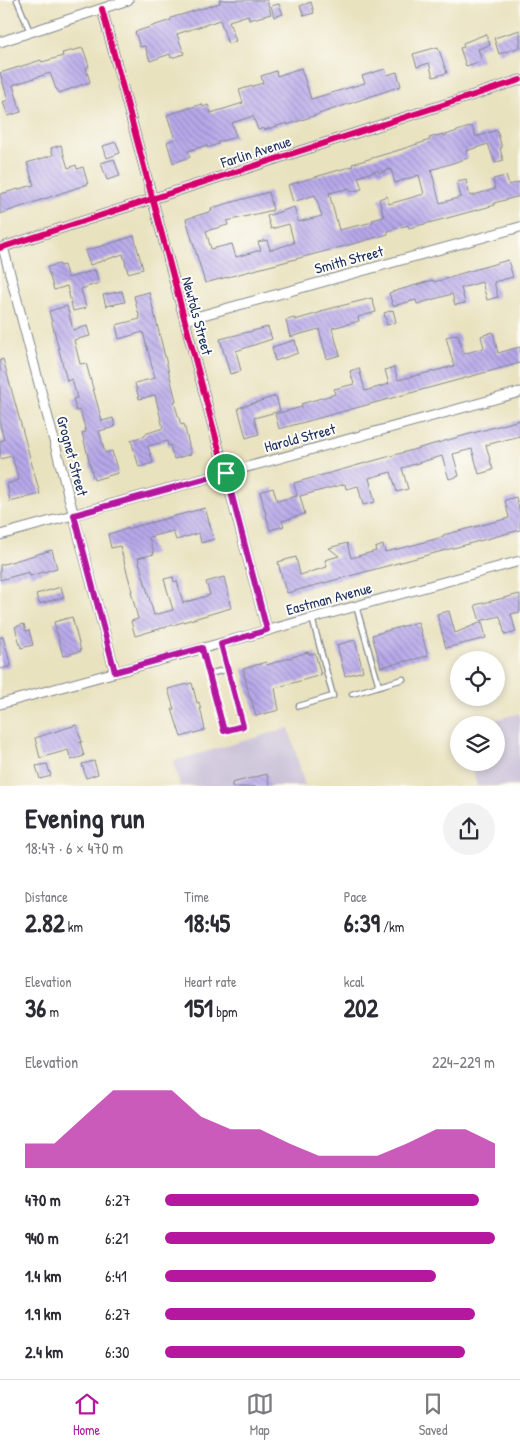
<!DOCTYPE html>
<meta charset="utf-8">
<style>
:root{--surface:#fff;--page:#f2f2f3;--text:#2b2b33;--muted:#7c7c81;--line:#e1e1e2;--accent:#b5179e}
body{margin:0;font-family:"Patrick Hand",sans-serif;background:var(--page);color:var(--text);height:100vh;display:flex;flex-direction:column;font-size:19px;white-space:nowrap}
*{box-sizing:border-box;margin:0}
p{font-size:16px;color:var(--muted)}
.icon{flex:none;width:28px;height:28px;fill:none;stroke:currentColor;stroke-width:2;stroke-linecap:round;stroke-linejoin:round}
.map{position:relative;height:786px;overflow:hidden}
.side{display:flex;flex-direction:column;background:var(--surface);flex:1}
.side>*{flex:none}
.tools{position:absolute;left:450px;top:651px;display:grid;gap:10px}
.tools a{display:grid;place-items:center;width:55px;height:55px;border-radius:50%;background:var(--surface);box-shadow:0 2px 8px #0003;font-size:25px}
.pin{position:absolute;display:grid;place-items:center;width:42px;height:42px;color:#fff;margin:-21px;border:2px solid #fff;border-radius:50%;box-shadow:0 1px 5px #0007}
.round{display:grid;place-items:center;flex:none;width:52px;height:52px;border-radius:26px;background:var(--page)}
.head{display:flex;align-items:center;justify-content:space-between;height:85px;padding:0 25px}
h1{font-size:28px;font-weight:700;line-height:38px}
.stats{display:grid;grid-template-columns:repeat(3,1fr);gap:8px;height:85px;padding:5px 25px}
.stats div{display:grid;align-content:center}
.stats b{font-size:25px;font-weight:700}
.stats small{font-size:14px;font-weight:400}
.stats p{font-size:14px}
.chart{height:140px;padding:10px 25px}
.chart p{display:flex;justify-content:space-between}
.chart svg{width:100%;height:90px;margin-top:5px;fill:var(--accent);opacity:.7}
ul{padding:0 25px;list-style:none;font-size:16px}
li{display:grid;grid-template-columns:80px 60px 1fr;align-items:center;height:38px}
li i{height:12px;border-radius:6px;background:var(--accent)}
.tab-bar{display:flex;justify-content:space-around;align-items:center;height:70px;border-top:1px solid var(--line);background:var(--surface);font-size:14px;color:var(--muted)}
.tab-bar a{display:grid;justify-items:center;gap:2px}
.tab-bar .on{color:var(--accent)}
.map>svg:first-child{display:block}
.industrial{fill:#c9bfd7}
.building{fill:url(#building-back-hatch);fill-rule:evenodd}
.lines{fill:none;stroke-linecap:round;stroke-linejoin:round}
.service-casing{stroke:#82888e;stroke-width:7}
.minor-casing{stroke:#82888e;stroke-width:11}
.service{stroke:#fff;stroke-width:4.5}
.minor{stroke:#fff;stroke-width:9}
.cycleway-casing{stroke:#fdfcf7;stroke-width:9}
.cycleway{stroke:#d6006c;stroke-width:6}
.route-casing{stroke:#fff;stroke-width:10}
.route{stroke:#b5179e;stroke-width:6}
.labels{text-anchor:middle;stroke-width:4;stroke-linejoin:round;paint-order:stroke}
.street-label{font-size:15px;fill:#1b2f5e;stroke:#fdfcf7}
</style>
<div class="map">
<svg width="520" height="787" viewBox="0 0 520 787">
<defs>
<pattern id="building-back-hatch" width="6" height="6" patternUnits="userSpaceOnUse" patternTransform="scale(1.25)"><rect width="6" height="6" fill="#b7a8e9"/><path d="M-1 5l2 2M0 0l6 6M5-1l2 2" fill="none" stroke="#9489c0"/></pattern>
</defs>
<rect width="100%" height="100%" fill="#fdfcf7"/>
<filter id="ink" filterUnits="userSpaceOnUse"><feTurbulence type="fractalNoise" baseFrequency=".02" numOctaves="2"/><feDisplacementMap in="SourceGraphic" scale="10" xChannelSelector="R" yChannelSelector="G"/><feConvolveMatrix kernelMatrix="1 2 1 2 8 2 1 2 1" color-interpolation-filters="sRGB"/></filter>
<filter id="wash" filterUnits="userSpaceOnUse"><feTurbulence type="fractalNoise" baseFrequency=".0096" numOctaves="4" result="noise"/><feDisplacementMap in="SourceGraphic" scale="20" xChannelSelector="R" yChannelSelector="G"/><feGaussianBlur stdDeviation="1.12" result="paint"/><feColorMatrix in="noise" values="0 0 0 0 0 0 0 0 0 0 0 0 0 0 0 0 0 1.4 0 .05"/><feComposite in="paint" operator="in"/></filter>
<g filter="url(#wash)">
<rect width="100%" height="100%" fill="#e9e2bf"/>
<!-- industrial -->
<path class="industrial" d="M520,713v73h-43l-6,-23 25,-1v-37h-21z
M289,728l16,58h-125l-7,-25z"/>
<g id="blocks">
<!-- building -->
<path class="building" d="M219,0h48l4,14 -22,6 -1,-5 -19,6 7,20 -8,3 -8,-24 -43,14 7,20 -13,4 -1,-4 -20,7 -5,-15 -5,1 -5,-15 36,-12v-2l49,-15z
M311,2l3,11 -10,3 -4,-10z
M279,4l4,10 -9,3 -3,-11z
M520,30v17l-21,7 -5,-16z
M486,34l4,11 -12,4 4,12 -16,5 -6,-18 4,-1 -1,-4z
M438,47l9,26 -14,4 -4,-14 -12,4 -4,-13z
M83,48l6,18 -3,2 4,14 -31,11 -2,-4h-1l-6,-16 -37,12 8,27 -13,4 -5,-14 5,-2 -8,-27 41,-13 1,2 21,-6 -1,-3z
M301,68l10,31 54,-16 -3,-7 23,-7 2,6 10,-3 4,14 -114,39v-2l-23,7v-2l-6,2 -5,-14 -21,7 4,14 -18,5v2l-11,4v-3l-19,6 2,6 -17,6 -6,-21 8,-3 -8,-24 35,-11 1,3 5,-2 3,8 32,-10 -4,-13 24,-7 -2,-7 15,-5 1,5z
M472,126l4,11 21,-7 5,18h-2l3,12 -8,3 -7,-19 -22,7 2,7 -37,12 9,33 21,-6 -4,-15 9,-2 4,16 25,-7 -2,-10 13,-3 3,9 11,-3v14l-26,7 1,2 -55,15 -31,8 -1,-3 -20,6v3l-28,8 -155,41 -19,-64 26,-8 -1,-3 58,-16 4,18 -46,11 1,4 -22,6 5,18 21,-5 4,13 25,-7 -3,-8 9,-2 3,10 24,-7 -5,-19 -18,5 -4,-13 27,-9 4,15 24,-6 -7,-21 -22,7 -5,-17 65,-19 -1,-2 44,-13 34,-11 -1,-2 14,-4v2zM391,169l4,14 24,-8 5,19 -35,10 -2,-8 -8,3 5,18 -12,3 1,2 -34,8 -10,-37 21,-5 1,4 11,-3 -4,-12 20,-7 1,3z
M116,142l4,11 -13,5 -4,-12z
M61,145l7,23 8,-3 1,4 6,-2 5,17 -88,30v-20l34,-9 -7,-22 26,-8 -2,-7z
M114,159l6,17 -13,4 -6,-17z
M134,236l9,33 -15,4 -5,-19 -33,11 -5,-14z
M508,260l5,17 -19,5 4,15 -11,3 -5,-18 -21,6 4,15 -10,2 -3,-11 -35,10 -1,-4 -23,6 -4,-13 44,-13 1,2 22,-6v-1z
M59,264l1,2 4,-1 4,13 27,-8 4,13 -18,6 5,19 -13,3 -6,-25 -13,4 -7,-23z
M122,291l3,11 -19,4 -3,-11z
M149,292l27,109 -2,1 7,23 3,-1 7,30 -17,5 -4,-14 -2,1 -1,-5 -19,5 5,17 -14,4 -8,-27 14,-4v-2l18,-6 -8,-33 -16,4 -4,-16 20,-5 -12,-46 -24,7 -3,-14 24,-6 -6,-23z
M372,298l4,14 -18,5 1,4 -27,7 8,27 -13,4 -8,-30 -29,8 -4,-17 9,-2v2l27,-8 -1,-1z
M67,306l6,24 14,-4 3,10 -16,4 6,24 6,-1 16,58 11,-3 2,9 -16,4 6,22 7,-2 6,22 -24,7 -12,-47 4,-1 -6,-22 -4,1 -3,-12 4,-1 -5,-19 -5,2 -18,-70z
M393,310l3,12 -9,3 -3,-12z
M268,327l4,12 -36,12 5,20 -11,3 -10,-35z
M493,332l5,21 22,-6v16l-241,66 -4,-15 27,-7 -1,-3 34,-10 -1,-5 20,-5 -4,-13 9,-3 6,23 24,-7 -4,-14 9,-3 4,13 56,-14 -8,-29 12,-3 5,20 21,-6 -3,-12z
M295,340l3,13 -23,8 -3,-14z
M3,359l37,135 -30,8 -3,-18 12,-4 -7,-24 -12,3v-18l4,-1 -4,-15v-65z
M276,396l4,15 -26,7 5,16 -13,4 -8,-30z
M520,420v16l-34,9 7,25 -14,4 -7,-25 -19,5 6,22 -10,3 -7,-23 -24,7 -16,5 6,21 -11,3 -6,-20 -22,6 6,24 -12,3 -5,-19 -12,3 -1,-5 -45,12 5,18 -23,7 2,5 -14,4 -10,-38 13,-4 4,13 20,-5 -3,-13z
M516,497l4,15v18l-233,63 -3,-8 -6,-23 18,-5 4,18 27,-8 -2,-7 14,-4 -10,-8 18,-5 4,15 25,-7 -1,-3 8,-3 2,7 21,-5 37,-10v-2l66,-17 -4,-18z
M205,508l9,31 -13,4 -2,-10 -23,7 -3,-9 -24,6 5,17 -16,4 16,57 19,-5 -9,-31 9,-2 1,5 3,-1 6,22 27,-8 -4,-13 18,-5 6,24h-1l2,7 -96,28 -4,-15 7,-2 -7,-28h1l-12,-45 -9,2 -3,-14z
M52,550l5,18 -27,8 -1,-4 -29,8v-15z
M61,587l3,10 -25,7 -3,-10z
M520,594v18l-9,2 5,18 -11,3 -5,-19 -20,5 -5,-16z
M449,611l6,22 27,-11 4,16 -40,10 -9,-34z
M72,617l9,34 -18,5 -9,-34z
M418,622l10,34 -47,11 -9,-32z
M24,624l2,7 3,-1 4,15 -12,3 -6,-21z
M0,637h3l8,29 -11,3z
M355,640l8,31 -18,5 -8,-31z
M308,652l1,2 6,-1 6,22 -46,13 4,22 -23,6 -5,-17h-1l-7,-30 23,-7 1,3z
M192,683l5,20 2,-1 6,28 -24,7 -9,-28h2l-6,-20z
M76,725l6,17h-2l4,14 -13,4 -3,-10 -28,8 -5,-20z
M94,761l4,13 -12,4 -4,-14z
M47,764l4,12 -11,3 -4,-13z
M267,774l3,13h-38v-4z"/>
</g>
</g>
<g filter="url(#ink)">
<use href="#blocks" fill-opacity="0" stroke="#82888e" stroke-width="1"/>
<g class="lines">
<defs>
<path id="service" d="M17,0l13,32
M202,648l22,83 19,-5 -22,-82
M209,674l19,-5
M379,686l24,-7
M352,694l27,-8 -23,-80
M299,706l34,-10 -21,-78"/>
<path id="minor" d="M102,9l165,621
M0,42l128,-42
M3,247l112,425
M0,248l520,-168
M185,320l335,-93
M0,535l520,-143
M0,704l520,-143"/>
</defs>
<!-- service casing -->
<use href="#service" class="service-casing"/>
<!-- minor casing -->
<use href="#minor" class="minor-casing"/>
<!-- service -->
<use href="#service" class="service"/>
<!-- minor -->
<use href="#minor" class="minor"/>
<defs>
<path id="cycleway" d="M102,9l165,621
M0,248l520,-168"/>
</defs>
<!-- cycleway casing -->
<use href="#cycleway" class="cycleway-casing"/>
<!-- cycleway -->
<use href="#cycleway" class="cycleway"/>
</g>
</g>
<g class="lines" filter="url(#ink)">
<defs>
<path id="route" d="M226,473l41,157 -46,14 22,82 -19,5 -22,-83 -87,24 -41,-157z"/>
</defs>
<!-- route casing -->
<use href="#route" class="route-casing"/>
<!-- route -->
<use href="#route" class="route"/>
</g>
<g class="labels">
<!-- street labels -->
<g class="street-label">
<text transform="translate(256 152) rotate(-18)" y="5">Farlin Avenue</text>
<text transform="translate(349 260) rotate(-15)" y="5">Smith Street</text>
<text transform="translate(197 316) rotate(75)" y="5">Newtols Street</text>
<text transform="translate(300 438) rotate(-15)" y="5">Harold Street</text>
<text transform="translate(72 456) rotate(75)" y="5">Grognet Street</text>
<text transform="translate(329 599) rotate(-15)" y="5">Eastman Avenue</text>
</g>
</g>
</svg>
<div class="tools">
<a><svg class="icon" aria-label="locate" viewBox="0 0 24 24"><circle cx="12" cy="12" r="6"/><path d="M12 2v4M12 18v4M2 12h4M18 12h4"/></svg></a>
<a><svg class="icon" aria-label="layers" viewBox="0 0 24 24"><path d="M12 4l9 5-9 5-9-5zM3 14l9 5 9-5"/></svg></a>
</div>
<div class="pin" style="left:226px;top:473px;background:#1e9e55"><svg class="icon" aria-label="arrive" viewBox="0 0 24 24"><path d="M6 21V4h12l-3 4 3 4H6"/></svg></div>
</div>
<section class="side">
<div class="head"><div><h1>Evening run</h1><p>18:47 · 6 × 470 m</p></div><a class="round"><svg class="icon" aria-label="share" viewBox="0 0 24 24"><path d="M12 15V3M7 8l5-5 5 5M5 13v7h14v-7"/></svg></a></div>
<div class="stats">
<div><p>Distance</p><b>2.82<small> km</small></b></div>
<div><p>Time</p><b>18:45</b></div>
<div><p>Pace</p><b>6:39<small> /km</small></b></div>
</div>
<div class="stats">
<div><p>Elevation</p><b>36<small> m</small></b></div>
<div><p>Heart rate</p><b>151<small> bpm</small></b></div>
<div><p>kcal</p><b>202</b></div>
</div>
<div class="chart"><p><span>Elevation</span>224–229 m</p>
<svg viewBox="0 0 160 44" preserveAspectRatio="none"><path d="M0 44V32L10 32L20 19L30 6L40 6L50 6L60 19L70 25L80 25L90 32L100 38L110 38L120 38L130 32L140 25L150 25L160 32V44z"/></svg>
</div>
<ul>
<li><b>470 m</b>6:27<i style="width:95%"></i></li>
<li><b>940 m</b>6:21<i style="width:100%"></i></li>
<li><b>1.4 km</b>6:41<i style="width:82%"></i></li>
<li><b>1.9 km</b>6:27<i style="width:94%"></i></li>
<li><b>2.4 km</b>6:30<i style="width:91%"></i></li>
</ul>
</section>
<nav class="tab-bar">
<a class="on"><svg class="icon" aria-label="home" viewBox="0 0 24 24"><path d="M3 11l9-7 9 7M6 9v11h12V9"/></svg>Home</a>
<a><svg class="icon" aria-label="map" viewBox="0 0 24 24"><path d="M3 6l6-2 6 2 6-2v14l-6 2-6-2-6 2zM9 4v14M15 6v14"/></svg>Map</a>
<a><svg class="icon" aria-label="saved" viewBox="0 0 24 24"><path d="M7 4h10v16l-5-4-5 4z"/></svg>Saved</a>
</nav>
